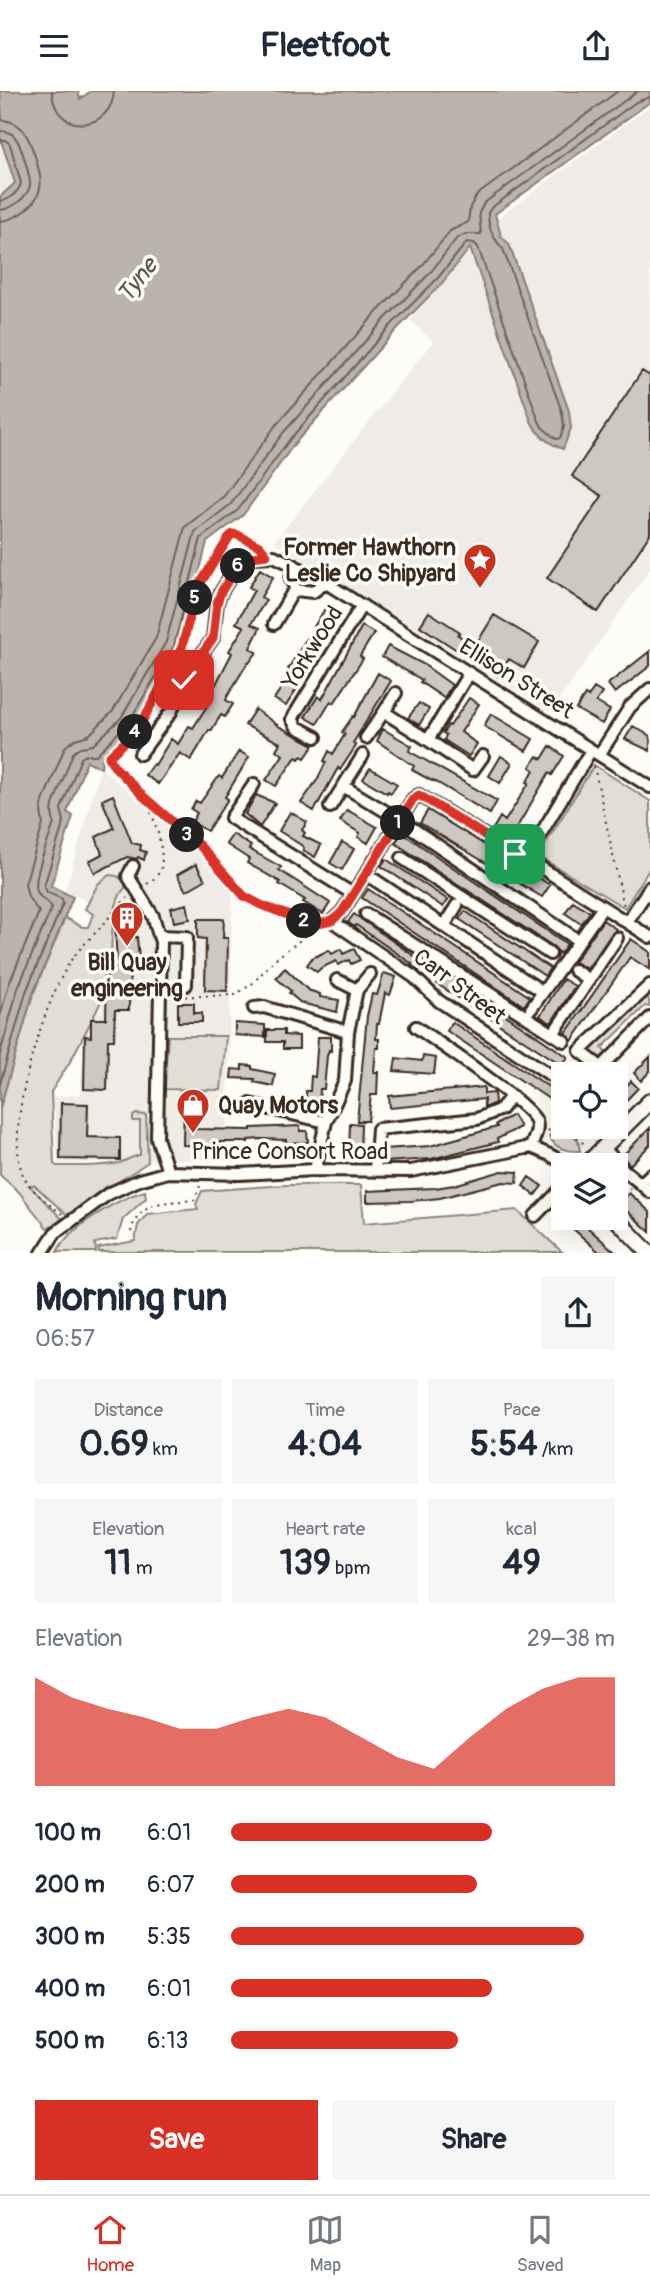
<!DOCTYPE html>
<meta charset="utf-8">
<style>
:root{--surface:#fff;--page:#f6f6f7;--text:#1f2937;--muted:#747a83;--line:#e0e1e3;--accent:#d93025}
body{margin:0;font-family:Pangolin,sans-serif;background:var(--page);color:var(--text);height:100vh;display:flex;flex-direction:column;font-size:26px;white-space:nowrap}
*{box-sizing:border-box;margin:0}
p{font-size:23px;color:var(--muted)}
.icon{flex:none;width:38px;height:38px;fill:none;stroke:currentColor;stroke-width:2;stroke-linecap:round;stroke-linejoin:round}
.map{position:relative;height:1162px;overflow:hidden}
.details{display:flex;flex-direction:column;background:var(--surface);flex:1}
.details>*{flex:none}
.tools{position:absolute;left:551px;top:971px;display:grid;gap:14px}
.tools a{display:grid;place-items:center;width:77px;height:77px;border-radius:0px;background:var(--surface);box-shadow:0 7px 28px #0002;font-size:35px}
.pin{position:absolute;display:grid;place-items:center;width:60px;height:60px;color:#fff;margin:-30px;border-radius:14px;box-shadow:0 4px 10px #0006}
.km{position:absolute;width:35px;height:35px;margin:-18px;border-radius:50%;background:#222;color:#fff;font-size:19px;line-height:35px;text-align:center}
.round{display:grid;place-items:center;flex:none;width:74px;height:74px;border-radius:0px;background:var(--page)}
.head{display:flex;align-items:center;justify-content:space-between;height:119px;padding:0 35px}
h1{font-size:38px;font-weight:700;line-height:52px}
.stats{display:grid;grid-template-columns:repeat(3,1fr);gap:10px;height:119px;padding:7px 35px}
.stats div{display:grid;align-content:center;border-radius:0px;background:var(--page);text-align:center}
.stats b{font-size:35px;font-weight:700}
.stats small{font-size:19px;font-weight:400}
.stats p{font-size:19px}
.chart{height:196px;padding:14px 35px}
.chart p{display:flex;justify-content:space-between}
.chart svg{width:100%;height:126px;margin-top:7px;fill:var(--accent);opacity:.7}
.cta{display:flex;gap:14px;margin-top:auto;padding:14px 35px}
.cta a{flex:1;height:80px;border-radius:0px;background:var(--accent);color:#fff;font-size:28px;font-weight:700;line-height:80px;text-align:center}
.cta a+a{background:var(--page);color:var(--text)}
ul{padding:0 35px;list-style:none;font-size:23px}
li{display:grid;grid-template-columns:112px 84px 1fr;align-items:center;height:52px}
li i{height:18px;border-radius:9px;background:var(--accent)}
header{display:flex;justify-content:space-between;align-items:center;height:91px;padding:0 35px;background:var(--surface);font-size:32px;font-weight:700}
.tab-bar{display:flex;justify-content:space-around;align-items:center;height:98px;border-top:2px solid var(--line);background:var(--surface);font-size:19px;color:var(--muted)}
.tab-bar a{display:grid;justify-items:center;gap:4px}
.tab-bar .on{color:var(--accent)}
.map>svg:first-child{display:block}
.built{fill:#efece7}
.green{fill:#e1ded7;stroke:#8e847a;stroke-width:2}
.water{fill:#bbb4ad;stroke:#887d74;stroke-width:2}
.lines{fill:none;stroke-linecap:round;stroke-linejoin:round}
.shore{stroke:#6e6157;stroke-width:2}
.building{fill:#cdc8c2;stroke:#3b2a1e;stroke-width:2}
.minor-casing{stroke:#3b2a1e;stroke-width:16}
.major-casing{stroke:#3b2a1e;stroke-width:19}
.path{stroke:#3b2a1e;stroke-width:2;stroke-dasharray:2 5;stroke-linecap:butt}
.minor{stroke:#fdfcf7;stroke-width:10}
.major{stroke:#fdfcf7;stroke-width:14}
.route-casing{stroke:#fff;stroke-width:14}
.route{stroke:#d93025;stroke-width:9}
.labels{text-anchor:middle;stroke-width:7;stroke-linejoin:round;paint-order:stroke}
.poi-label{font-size:23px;font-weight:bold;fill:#3b2a1e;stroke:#fdfcf7;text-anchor:end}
.street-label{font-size:23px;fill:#3b2a1e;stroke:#fdfcf7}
.water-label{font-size:24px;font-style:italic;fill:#615349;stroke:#fdfcf7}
</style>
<header><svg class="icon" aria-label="menu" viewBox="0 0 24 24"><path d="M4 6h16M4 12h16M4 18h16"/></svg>Fleetfoot<svg class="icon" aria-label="share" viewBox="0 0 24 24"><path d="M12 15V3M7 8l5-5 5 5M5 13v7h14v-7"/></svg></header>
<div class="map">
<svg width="650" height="1162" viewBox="0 0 650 1162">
<rect width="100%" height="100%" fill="#fdfcf7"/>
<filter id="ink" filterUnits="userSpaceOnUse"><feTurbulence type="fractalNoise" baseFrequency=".0143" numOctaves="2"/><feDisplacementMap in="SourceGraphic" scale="14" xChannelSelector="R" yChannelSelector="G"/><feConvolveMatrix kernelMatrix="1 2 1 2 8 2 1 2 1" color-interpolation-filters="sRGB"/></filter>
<g filter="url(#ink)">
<!-- built -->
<path class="built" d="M650,15v463l-99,143 -277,-170 159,-201 -23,-21 92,-105z
M0,46l15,46 -15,13z
M101,677l132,113 -7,278 -80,1 -88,4 -5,-67 27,-3 6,-80 16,-3 3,-101 -40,-19z"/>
<!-- green -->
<path class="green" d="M594,674l56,36v67l-25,40 -87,-52z
M109,784l8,1 8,6v6c-13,12 -13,48 -14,66l-5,5 -6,45 -29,56 -20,32 3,72 3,2c20,0 42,1 62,-3 7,-2 13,-7 21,-8v-34h-7v-5l3,-2 10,1 2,47 -80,54 -34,-31h-5l34,35 -16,8 -28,-36 -19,-17v-68l33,-113 32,-76 17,9h6l5,-13 -8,-5 13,-25z
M647,901l3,15 -5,-1 -43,42 4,5 -6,5 -10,-8v-4z
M168,945h58l-5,54 -57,-1z
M561,1033l17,16 2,11c-14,0 -25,-2 -31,-15z
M286,1094h75l3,38 153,-13 45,42h-463l-1,-4 37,-7 3,-16 9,-11 51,-5 -2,-5 6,-13z
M145,1100l1,7 -23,21 -6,20 -22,4 1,9h-39c11,-24 62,-54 88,-61z"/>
<!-- water -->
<path class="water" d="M0,0h78l2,8 11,-8h559v11l-155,112 6,22 8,8 60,167 2,17 -8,21c-15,-6 -25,-13 -32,-28l-61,-173 -28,35 -45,46 -102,114 -52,72 -36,27 -27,106 -46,79 -32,32 -1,9 -14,-7 -20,51 6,4 -22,70 22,11 -40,97 -33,114v-911l15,-14 -15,-46v-17l2,-1z"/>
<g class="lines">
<!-- shore -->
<path class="shore" d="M52,0c2,46 60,41 62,0
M0,29c8,0 14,2 20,7 10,8 23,49 20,61 -3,17 -24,32 -40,33
M0,40c6,0 11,1 15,6 6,7 16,41 15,49 -3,12 -19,23 -30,24
M0,49h5l5,4 11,39c-2,8 -12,18 -21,18
M0,925l9,-32 30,-72 -11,-15 -3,-13 18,-60 -2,-13 2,-10 22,-54 10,-8 14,-4 24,-24 43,-73 29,-111 39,-31 52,-71 102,-114 44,-45 28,-35 18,-9 2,-15 7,-12 141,-104
M0,963l18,-66 34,-81c-4,-6 -13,-8 -15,-16 -5,-13 13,-54 17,-68l-2,-10 1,-8 20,-52 8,-6 12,-2 28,-27 45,-76 29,-110 36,-28 52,-71 103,-115 44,-45 27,-35 9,-4h15l-2,-21 5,-10 154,-112
M0,993l26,-92 37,-89 -1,-4 -15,-7 -3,-6 20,-65 -3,-12 20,-51 5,-3h10l32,-32 46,-77 27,-108 37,-28 52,-71 102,-115 45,-45 30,-37 7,1 4,4 60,172 4,8 14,12 4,-1 4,-11 -2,-15 -59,-163c-10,-11 -15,-21 -15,-36l3,-5 145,-106 14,-5"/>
</g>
<!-- building -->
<path class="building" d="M642,280l8,5v158l-52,78 -51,-34 55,-82 -30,-20z
M260,478l13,8 -12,20 5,3 -15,24 9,4 -10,20 7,4 -8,11 -1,-1 -21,35 -1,3 7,4 -8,13 -4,-2 -10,16 -2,-1 -18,30 -11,-7 -22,31 -13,-9 8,-11 2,1 16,-26 7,5 11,-18 4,2 14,-22 -2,-1 27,-52 -3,-2 15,-24 -8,-4 18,-33 -5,-3z
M326,516l12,7 -42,69 3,2 -13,21 -12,-7 18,-27 -4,-3z
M429,521l31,20 -2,3 17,11 19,-31 45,27 -15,26 -15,-9 -12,17 -77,-50z
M362,535l12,7 -14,23 3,3 -29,44 -3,-2 -14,23 -12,-7 13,-21 4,3z
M388,555l35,18 29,21 -8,13 -24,-16 2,-2 -40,-23z
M650,560v15l-35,27 -7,-9z
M378,582l13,8 -38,62 3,3 -16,24 -2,-2 -24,43 -13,-8 16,-23 9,-18 -2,-1 5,-10 4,3 12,-20 -3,-2 11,-16 1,1z
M594,597l8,5 -6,9 14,8 -8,14 -26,-15 9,-14 3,2z
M469,607l10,6 -18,28 16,12 -8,12 -25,-16 2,-5 -3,-2 5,-8 2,1z
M419,612l10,6 -10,16 -11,-7z
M255,618l25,18 34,18 -9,13 -4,-2 -2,3 -3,-2 -20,29 -10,-6 17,-25 -7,-5 4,-7 -35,-18z
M491,623l42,25 -7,12 -42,-25z
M633,635l17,10v15l-25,-12z
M383,638l29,17 -3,5 88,50 -7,13 -57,-34 -1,1 -20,-11 2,-4 -37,-25z
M550,655l14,10 -12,19 -3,-2 -39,66 -17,-10 7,-12 5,4 24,-38 -2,-1 7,-12 -4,-3 7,-11 5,3z
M239,660l10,6 -24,40 3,2 -21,32 -15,-9 5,-9 -6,-4 5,-8 4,2 19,-27 3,2z
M501,665l11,7 -12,20 -11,-7z
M370,677l27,16 -6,9 -3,-2 -1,2 -24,-14z
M113,704l19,48 9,2 -1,5 6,2 -2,8 -6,-3 -1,2 -10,-2 -32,16 -6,-12 13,-7 -6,-17 18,-9 -12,-28z
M256,704l19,8 -15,24 -15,-13z
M347,719l30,17 -9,16 -10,-6 2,-4 -20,-12z
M428,719l122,75 -8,12 -122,-74z
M290,721l17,10 -5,8 3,3 -2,3 18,9 -6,12 -12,-7 1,-2 -3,-3 -22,-14z
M402,742l165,111 -7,10 -6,-7 -159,-104z
M233,743l18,12 -2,3 32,18 -2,3 51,33 -7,11 -20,-12 2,-2 -26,-16 1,-2 -33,-19 2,-4 -23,-15z
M342,751l12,7 -12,21 -12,-7z
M386,768l62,41 -5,7 -62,-41z
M196,773l9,16 -19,11 -9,-16z
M368,798l162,108 -6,9 -162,-108z
M573,810l17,11 -9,12 -16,-11z
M187,813l3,15 -16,3 -3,-14z
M465,820l85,57 -5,8 -86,-57z
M354,823l70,49 -5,8 -8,-6 1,-1 -56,-39 -2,2 -6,-5z
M131,828l1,18h5l2,22h-9l-1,51h-14l-1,30h-6l-1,50 -23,-1 1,-53 6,1v-18h15l1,-51h10l-2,-48z
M198,828h26l-1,19h5l-1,53 -22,-1 1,-51 -8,-1z
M603,829l13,9 -29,40 -13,-7z
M631,848l19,13v18l-20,-13 -58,84 -6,-8z
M341,858l2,5 11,-5 6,11 -9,4 -2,-4 -11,5 -2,-4 -15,7 -4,4 -10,-7 5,-7 17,-8 3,4z
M285,877l23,22 12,4v3l19,3 -2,12 -36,-9 -12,-10 2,-2 -15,-13z
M384,882l12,4 -6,18 -5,-2 -6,31h-2l-1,15h3v9h-3l-2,24h4l-1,23h-6l-3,26h-11l10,-105 5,-22 5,1z
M443,882l125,84 -6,8 -125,-81z
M563,888l12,7 -24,37 -11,-7z
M178,912h16v10h8v9h-24z
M452,931l112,75v12l-117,-78z
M235,932l30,2v12l-30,-2z
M267,939h17v5l15,1v13h-16v-7h-16z
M318,946h13v14l-2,-1 -2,6 -3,33h-4l-1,15 -13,-1v-12h4l1,-15 4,1z
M423,965l13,2 -2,16 -40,-3 2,-13 26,3z
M650,966v14l-9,10 -7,-8z
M242,974l10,1v3l23,5 -2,12 -19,-4 1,-3 -24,-1 1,-9 10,1z
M631,990l7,7 -22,23v-14z
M484,996v7l10,-1 1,10 -9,4h-2v-8l-94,9 -1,-12z
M184,1007h11v31l56,1v-2l49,-2v5h7l1,11 -22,1v-3l-25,-1 -13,1v2h-28v4l-37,-1z
M61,1012l27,1 -1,33 33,1v22l-60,-1z
M513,1024l7,12 -23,12 1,3 -67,17 -47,3v-13l46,-3 67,-19 -1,-3z
M350,1032l11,1 -1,31 -11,-1z
M650,1037v17l-20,20 -8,-9z
M502,1080l16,1 -1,11 -14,-1 -63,16 -29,3 -44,1v-11l68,-3 19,-3z
M529,1086l13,9 -7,9 -12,-9z
M629,1102l21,19v20l-31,-28z
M561,1127h16l38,34h-16z"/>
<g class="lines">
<defs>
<path id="minor" d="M294,474l-3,14 5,11 17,2 12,-9
M274,533l17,-29 5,-5
M384,621l12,-19
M316,646l-19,-10 -5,-8 70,-114
M366,647l18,-26 44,28 41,-67
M428,649l45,30 10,-14
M140,663l31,-42 13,-32 29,-42 4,-35 4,-11 18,-29 13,-6 22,-1 41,20 335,211
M599,664l31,-48 20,-18
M254,693l-23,34 122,76
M343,695l57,34 179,121
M330,716l33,-52
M525,763l11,-12 55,-92
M402,767l148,96
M133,775l-5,10 25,40 8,26 -4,196 11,34
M366,783l177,118 -12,17
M366,823l198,127
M627,831l23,-35
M444,835l13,-21
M159,845l28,1 -1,48
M574,879l15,10
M337,889l20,10
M543,901l60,-85
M254,917l10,-1 84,25
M416,936c20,14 114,77 120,94 3,9 -2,17 -5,26
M553,943l64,-96
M601,976l-21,-16 70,-66
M594,984l56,-57
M564,993l-125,-83 -25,-24 -82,-56 10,-9 71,-113 6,-4 96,59h10l4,6 121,77
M249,1013l77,18
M604,1057l19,21 18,15
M315,1079l11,-48 19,-41 3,-49 9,-42 13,-16
M375,1080l3,-42 99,-10 24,-10 10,-13
M650,1084l-9,9 9,8
M535,1125l29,-30
M42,1162l13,-20 53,-39 31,-14 29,-8 71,2 76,-4 96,1 120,-24 19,8 17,10"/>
<path id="major" d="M571,1074h8
M586,1074l64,-64
M615,1127l34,35"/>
</defs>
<!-- minor casing -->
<use href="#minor" class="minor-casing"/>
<!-- major casing -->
<use href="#major" class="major-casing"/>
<!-- path -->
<path class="path" d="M594,675l30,141
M144,706l57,50 43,49 17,9 53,20 8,-2
M147,793c6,-4 12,-9 14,-16 4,-18 -8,-59 -20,-74 -10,-12 -26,-22 -32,-37l28,-27 22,-38 23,-45 15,-58 25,-41 11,-14 26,13
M171,906l64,-2 18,-12 21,-23 29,-22 10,-12
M564,1028l-3,3 3,2
M567,1036l19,19
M548,1040l13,-9
M616,1104l15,-7
M62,1123c-13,-10 -30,-22 -38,-37 -22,-46 19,-170 44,-212 8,-14 20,-24 31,-36 10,-11 18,-23 29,-31
M131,1141c7,-33 35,-29 63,-32l7,-16"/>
<!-- minor -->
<use href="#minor" class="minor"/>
<!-- major -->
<use href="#major" class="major"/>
</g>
</g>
<g class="lines" filter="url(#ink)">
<defs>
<path id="route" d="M184,589l29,-42 4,-35 4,-11 18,-29 13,-6 15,-2 -6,-8 -23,-12 -5,-1 -3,2 -33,53 -15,58 -40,75 -5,8 -28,27 5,9 29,30 58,51 43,49 17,9 53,20 18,-4 10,-9 71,-113 6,-4 96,59"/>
</defs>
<!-- route casing -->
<use href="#route" class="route-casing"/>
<!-- route -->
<use href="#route" class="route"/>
</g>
<!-- icons -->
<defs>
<symbol id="sight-pin" viewBox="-11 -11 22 30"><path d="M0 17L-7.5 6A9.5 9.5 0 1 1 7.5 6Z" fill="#c8321e" stroke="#fdfcf7"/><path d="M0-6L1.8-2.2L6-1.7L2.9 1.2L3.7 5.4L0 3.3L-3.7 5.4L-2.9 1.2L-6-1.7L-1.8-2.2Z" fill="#fff"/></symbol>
<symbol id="building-pin" viewBox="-11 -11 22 30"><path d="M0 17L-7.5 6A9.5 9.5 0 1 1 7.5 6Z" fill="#c8321e" stroke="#fdfcf7"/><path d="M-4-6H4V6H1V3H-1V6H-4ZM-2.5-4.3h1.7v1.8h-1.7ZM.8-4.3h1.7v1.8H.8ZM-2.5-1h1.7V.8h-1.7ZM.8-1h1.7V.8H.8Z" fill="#fff"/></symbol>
<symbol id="shop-pin" viewBox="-11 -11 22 30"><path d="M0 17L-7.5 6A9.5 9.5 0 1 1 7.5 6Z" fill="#c8321e" stroke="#fdfcf7"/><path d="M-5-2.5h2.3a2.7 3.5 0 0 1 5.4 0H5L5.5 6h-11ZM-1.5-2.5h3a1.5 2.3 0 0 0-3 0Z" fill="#fff"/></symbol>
</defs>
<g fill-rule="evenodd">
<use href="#sight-pin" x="461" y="450" width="38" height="52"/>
<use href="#building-pin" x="108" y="808" width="38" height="52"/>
<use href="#shop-pin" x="174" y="995" width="38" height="52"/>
</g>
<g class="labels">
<!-- poi labels -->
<g class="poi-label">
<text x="456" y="464">Former Hawthorn<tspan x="456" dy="26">Leslie Co Shipyard</tspan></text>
<text x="127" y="879" text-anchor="middle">Bill Quay<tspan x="127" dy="26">engineering</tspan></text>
<text x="218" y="1022" text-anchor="start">Quay Motors</text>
</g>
<!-- street labels -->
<g class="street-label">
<text transform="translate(312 556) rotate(-58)" y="8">Yorkwood</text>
<text transform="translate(517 587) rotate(32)" y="8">Ellison Street</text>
<text transform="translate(460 895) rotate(37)" y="8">Carr Street</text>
<text x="290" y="1068">Prince Consort Road</text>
</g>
<!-- water labels -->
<g class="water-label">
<text transform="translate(137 189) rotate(-52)" y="8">Tyne</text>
</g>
</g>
</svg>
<div class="tools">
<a><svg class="icon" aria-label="locate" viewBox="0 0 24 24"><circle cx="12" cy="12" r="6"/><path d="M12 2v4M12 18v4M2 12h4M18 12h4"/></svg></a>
<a><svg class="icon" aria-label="layers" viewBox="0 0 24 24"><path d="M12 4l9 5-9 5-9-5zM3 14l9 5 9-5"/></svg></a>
</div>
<div class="pin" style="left:515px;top:763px;background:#1e9e55"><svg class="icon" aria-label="arrive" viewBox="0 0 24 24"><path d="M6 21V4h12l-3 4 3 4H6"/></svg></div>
<div class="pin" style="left:184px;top:589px;background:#d93025"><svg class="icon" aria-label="check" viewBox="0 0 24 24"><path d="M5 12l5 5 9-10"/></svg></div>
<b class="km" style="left:398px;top:732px">1</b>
<b class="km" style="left:304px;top:830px">2</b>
<b class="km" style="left:187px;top:744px">3</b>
<b class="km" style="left:135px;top:641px">4</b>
<b class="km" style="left:195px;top:507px">5</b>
<b class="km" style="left:238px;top:475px">6</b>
</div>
<section class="details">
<div class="head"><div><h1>Morning run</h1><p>06:57</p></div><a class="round"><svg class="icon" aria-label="share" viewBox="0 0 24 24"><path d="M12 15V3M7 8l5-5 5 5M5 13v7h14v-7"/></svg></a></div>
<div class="stats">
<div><p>Distance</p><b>0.69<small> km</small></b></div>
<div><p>Time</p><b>4:04</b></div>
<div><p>Pace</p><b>5:54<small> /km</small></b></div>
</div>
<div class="stats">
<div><p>Elevation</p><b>11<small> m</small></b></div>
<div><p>Heart rate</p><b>139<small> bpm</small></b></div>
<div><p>kcal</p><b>49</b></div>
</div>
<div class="chart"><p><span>Elevation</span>29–38 m</p>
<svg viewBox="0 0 160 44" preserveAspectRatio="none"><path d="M0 44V6L10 13L20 17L30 20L40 24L50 24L60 20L70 17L80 20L90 27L100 34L110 38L120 27L130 17L140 10L150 6L160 6V44z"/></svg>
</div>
<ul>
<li><b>100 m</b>6:01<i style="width:68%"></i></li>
<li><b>200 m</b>6:07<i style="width:64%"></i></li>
<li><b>300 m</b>5:35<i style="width:92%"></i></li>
<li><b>400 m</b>6:01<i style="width:68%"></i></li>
<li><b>500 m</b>6:13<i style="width:59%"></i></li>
</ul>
<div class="cta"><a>Save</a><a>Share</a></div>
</section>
<nav class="tab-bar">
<a class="on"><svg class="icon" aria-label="home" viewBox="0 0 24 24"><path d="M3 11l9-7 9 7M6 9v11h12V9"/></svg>Home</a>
<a><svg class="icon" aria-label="map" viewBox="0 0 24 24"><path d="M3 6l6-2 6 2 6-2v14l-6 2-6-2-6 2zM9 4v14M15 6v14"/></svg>Map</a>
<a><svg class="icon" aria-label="saved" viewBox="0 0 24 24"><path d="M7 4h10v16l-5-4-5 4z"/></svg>Saved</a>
</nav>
